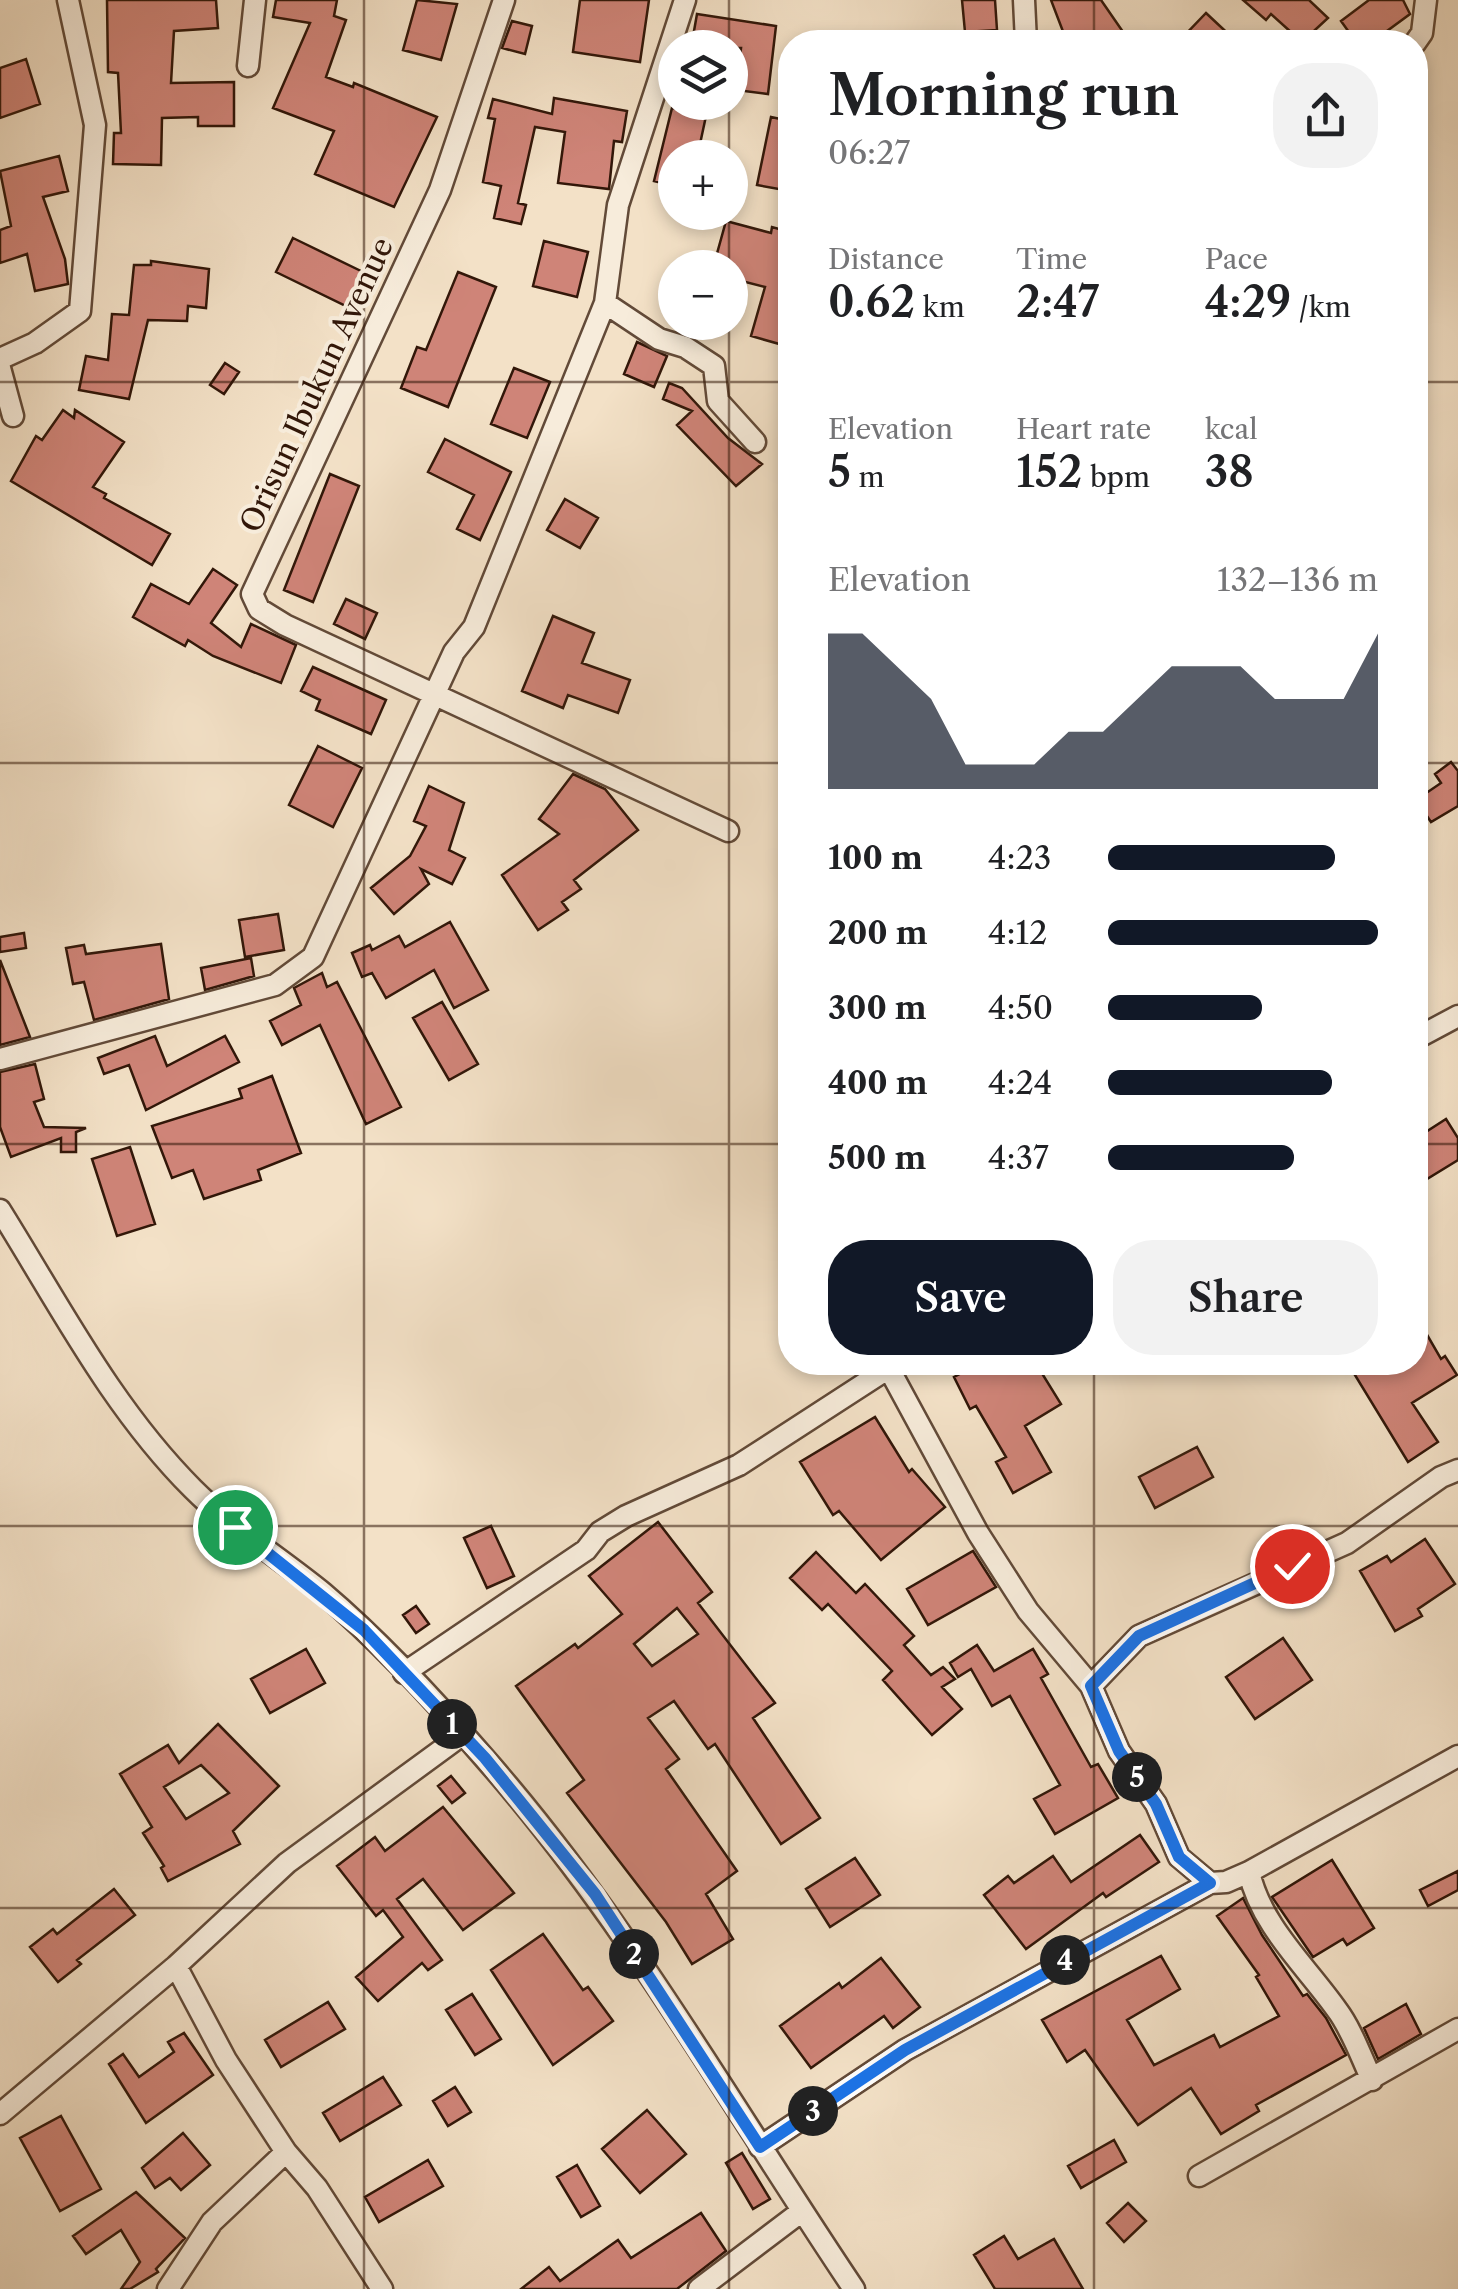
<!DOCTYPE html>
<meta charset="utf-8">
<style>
:root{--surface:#fff;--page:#f2f2f2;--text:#202124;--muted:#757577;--accent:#111827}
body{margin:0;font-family:"Libre Caslon Text",serif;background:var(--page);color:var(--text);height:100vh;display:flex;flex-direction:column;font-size:38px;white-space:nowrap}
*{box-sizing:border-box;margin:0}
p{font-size:32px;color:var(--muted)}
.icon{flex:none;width:55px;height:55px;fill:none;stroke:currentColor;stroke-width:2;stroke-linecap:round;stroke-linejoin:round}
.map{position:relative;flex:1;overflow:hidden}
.drawer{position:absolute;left:778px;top:30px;width:650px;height:1345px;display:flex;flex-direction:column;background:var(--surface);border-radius:40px;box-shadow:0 5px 15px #0003}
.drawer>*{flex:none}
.buttons{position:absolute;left:658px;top:30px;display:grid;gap:20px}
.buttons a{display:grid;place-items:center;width:90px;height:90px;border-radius:50%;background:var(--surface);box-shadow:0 5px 15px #0003;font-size:50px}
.pin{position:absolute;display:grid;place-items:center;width:85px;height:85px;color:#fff;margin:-42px;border:5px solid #fff;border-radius:50%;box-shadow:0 2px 10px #0007}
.km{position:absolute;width:50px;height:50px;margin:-25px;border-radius:50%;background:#222;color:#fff;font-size:28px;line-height:50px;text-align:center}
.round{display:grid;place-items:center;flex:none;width:105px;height:105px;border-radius:40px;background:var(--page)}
.overview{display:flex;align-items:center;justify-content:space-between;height:170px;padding:0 50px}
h1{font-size:55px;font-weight:600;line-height:75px}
.figures{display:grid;grid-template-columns:repeat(3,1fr);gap:15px;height:170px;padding:10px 50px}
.figures div{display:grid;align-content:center}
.figures b{font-size:42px;font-weight:600}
.figures small{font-size:28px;font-weight:400}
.figures p{font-size:28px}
.chart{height:280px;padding:20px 50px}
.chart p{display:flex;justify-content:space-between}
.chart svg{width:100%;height:180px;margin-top:10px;fill:var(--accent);opacity:.7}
.cta{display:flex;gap:20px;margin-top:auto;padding:20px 50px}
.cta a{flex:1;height:115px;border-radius:40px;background:var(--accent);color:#fff;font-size:40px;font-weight:600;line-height:115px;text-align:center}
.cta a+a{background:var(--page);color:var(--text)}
ul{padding:0 50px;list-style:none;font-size:32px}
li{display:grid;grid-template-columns:160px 120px 1fr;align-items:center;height:75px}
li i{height:25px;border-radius:12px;background:var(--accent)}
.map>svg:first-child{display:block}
.building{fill:#cf8478;stroke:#321709;stroke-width:2.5;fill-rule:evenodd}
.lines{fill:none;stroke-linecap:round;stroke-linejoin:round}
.street-casing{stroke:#624a38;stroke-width:25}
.street{stroke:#f7ecdb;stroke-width:20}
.route-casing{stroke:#fff;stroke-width:20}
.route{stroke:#1a73e8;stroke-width:12}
.grid{fill:none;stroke:#321709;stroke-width:2.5;stroke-opacity:0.55}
.labels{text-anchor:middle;stroke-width:8;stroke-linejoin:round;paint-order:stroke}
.street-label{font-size:30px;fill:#321709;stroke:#f7ecdb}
</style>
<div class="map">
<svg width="1458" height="2289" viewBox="0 0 1458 2289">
<rect width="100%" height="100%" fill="#f3e1c7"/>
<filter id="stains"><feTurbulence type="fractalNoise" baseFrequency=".002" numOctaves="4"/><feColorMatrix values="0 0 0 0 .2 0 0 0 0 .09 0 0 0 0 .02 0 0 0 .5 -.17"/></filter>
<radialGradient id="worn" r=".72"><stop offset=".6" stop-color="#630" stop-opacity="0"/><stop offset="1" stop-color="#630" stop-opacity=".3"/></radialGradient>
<!-- building -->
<path class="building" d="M107,0h109l2,28 -44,3 -3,52 63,-1v44h-36v-9l-36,1 -1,47 -48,-1 1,-31h7l-3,-60 -10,-1z
M276,0h61l-3,16 12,4 -20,57 27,10 1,-4 83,34 -43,90 -79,-33 19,-43 -61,-23 37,-85 -37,-6z
M417,0l40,4 -16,56 -38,-10z
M580,0h69l-9,62 -67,-10z
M962,0h33l2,30 -32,2z
M1051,0h50l29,42h-63z
M1243,0h66l19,18 -26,24 -31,-28 -5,6z
M1369,0h34l7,14 -38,28h-16l-15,-21z
M1206,13l31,29h-44l-8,-7z
M697,14l79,12 -8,68 -32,-4 5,-42h-50z
M512,21l20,5 -7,28 -23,-6z
M26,59l14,45 -40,14v-50z
M554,98l73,13 -5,31 -8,-1 -5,48 -51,-6 7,-51 -30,-5 -17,76 8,2 -5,19 -27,-6 7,-32 -18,-4 12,-63 -7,-1 5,-19 59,15z
M680,102h29l-12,56h-22v28l-21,-5 18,-73 6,1z
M771,117l19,4v70l-33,-6z
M59,156l9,35 -25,6 22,62 3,25 -33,7 -8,-37 -27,9v-33l11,-4 -11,-55z
M726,221l45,12 1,-6 18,5v115l-39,-11 14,-49 -35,-9v-10h-17z
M293,238l72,35 -17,34 -72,-35z
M544,241l44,11 -11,45 -44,-11z
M151,261l58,8 -3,39 -18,-2 -1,15 -39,-1 -19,79 -50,-9 7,-34 22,4 4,-46 17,1 5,-50h17z
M458,272l38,15 -48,120 -47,-19 16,-41 9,3z
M637,342l30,14 -13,31 -30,-13z
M225,363l14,9 -15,22 -14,-9z
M514,368l36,14 -23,56 -36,-14z
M669,383l13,5 46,50 34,26 -26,22 -59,-61 15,-14 -29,-12z
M63,410l11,8 1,-8 49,32 -31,45 13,7 -2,4 66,36 -18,31 -141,-84 25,-45 6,4z
M445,439l66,33 -31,68 -23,-11 17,-34 -46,-23z
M330,474l29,12 -46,116 -29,-12z
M565,499l33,19 -18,30 -33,-18z
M213,569l24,16 -26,38 30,24 10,-23 45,21 -15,38 -68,-27 -25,-16 -3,6 -52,-29 18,-33 38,20z
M346,599l31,14 -12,26 -31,-15z
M553,616l41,17 -12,30 48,17 -12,33 -50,-18 -5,13 -41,-17z
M313,667l73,33 -15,34 -55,-24 4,-10 -19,-9z
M318,746l44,22 -29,59 -44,-22z
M1451,762l7,9v35l-27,16 -15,-22 25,-17 -6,-9z
M573,774l32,15 33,41 -64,50 7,9 -19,13 6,8 -30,20 -36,-55 57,-41 -20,-15z
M429,786l35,17 -15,47 16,8 -13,26 -31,-15 8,15 -35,30 -23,-26 39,-32 16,-30 -12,-5z
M278,914l6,36 -39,7 -6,-37z
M450,922l38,68 -34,18 -20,-38 -48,28 -14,-25 -10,4 -10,-24 18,-8 2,5 27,-14 6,11z
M24,933l2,15 -26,4v-15z
M161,944l8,55 -75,21 -10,-38 -11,2 -7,-36 18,-3 2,9z
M251,958l3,18 -49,14 -4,-22z
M0,960l30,77 -30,8z
M322,973l5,14 10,-5 64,125 -35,17 -46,-99 -38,20 -12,-24 31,-16 -7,-17z
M442,1002l36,62 -29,16 -36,-62z
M155,1036l12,30 58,-30 14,26 -93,48 -17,-45 -25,9 -6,-16z
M35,1064l9,35 -10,3 10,25 42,1 -10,4v20h-15v-14l-50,19 -11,-30v-55z
M272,1076l29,77 -43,17 3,10 -57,19 -11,-29 -21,8 -20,-52 90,-28 -3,-9z
M1446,1119l12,19v22l-31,19 -12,-19v-21z
M130,1147l25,77 -38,12 -25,-77z
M1415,1314l26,45 4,-3 12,19 -45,28 26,39 -30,20 -61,-100h68z
M983,1362h52l26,42 -36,22 26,46 -38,21 -17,-31 10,-5 -30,-51 -6,3 -16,-32z
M875,1417l34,55 3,-3 33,38 -64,53 -42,-49 -6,4 -33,-53z
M1197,1447l16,30 -58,31 -16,-31z
M658,1522l54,70 -14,11 77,100 -22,15 67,100 -39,26 -66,-100 -7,5 -34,-48 -26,17 31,41 -13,10 71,102 -31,23 27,45 -41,25 -26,-42 -99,-129 17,-13 -68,-94 59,-42 3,4 44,-34 -33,-38zM677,1608l21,26 -46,32 -18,-22z
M491,1526l23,50 -27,12 -23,-50z
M1425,1539l30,45 -37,25 4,7 -27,15 -35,-60 27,-15 4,6z
M973,1551l23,36 -68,38 -21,-36z
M816,1552l40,41 9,-9 49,52 -10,9 27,30 12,-8 12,12 -13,8 20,22 -30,26 -49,-55 9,-9 -64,-67 -6,6 -32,-32z
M416,1606l13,18 -13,9 -13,-18z
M1283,1638l29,42 -57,39 -29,-42z
M977,1645l17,26 39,-22 15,25 -7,4 50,89 7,-3 20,34 -63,36 -21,-35 26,-14 -50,-89 -18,10 -21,-37 -13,8 -8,-14z
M306,1649l19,34 -55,30 -19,-34z
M218,1724l61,62 -46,45 7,13 -72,37 -7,-13 3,-2 -21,-33 9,-6 -32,-53 48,-29 11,18zM201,1765l28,28 -43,26 -22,-32z
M451,1776l14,17 -13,10 -14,-17z
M443,1807l71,86 -51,37 -40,-51 -26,20 45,61 -14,10 -6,-7 -44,38 -22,-24 47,-40 -20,-27 -7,6 -39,-50 38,-29 10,14z
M1140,1835l19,27 -53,35 -3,-4 -77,56 -42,-54 24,-19 6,7 39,-27 18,26z
M855,1858l25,37 -50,32 -24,-38z
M1332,1860l42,68 -27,17 -4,-6 -30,18 -41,-60z
M1458,1871v19l-30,16 -8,-16z
M114,1889l21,26 -58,45 4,4 -23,18 -28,-35 23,-18 4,5z
M1243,1898l19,37 41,61 4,-2 19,24 20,37 -90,50 3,6 -38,23 -30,-46 -53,37 -53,-75 -18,12 -25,-42 119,-64 19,33 -53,31 27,45 60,-30 6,12 59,-31 -23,-39 3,-2 -42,-59z
M543,1934l40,56 5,-3 25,34 -60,44 -62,-95z
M881,1958l39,49 -27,21 -9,-12 -73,52 -31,-42 59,-43 3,5z
M472,1994l29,45 -26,16 -29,-45z
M328,2002l17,27 -64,38 -16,-27z
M1406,2004l15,30 -43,25 -14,-31z
M184,2033l29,42 -67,48 -37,-59 14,-10 16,23 35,-25 -6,-10z
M383,2077l18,28 -61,36 -17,-28z
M455,2087l16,25 -23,14 -15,-25z
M647,2110l39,44 -46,39 -38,-44z
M61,2116l40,73 -41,22 -40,-73z
M183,2133l27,32 -29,25 -11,-12 -15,10 -13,-20z
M1114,2140l12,22 -45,26 -13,-22z
M742,2153l28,46 -17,10 -27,-46z
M428,2160l15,26 -64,36 -14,-25z
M577,2165l23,41 -19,11 -24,-40z
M136,2192l49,46 -29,31 2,3 -28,17h-9l19,-27 -19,-32 -35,24 -13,-18z
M1128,2203l18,18 -22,21 -17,-19z
M701,2213l25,38 -49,38h-156l28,-22 11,14 58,-41 13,18z
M1004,2236l14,23 36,-20 29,50h-88l-21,-34z"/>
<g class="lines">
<defs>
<path id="street" d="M504,0l-64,190 -188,404 7,15 26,16 443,206
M1024,0l2,42
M1415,43l7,-10 4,-33
M248,66l7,-66
M605,303l54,36 26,8 29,19 4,35 37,41
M0,359l35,-16 45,-32 15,-186 -27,-125
M0,368l13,48
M1415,1039l43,-23
M0,1059l275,-74 38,-28 141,-305 20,-25 131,-324 13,-98 67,-205
M0,1210c60,96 112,198 193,279 40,40 87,69 130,104 59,50 114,110 164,168 142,162 247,350 367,528
M889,1369l89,164 50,78 63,75 28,65 37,53 23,53 31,26 16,-1 23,-10c12,54 57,94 88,138 15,20 24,47 35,70
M404,1673l182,-123 14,-18 26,-16 113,-51 159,-103
M1091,1686l48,-50 208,-93 94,-66 17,-7
M1249,1872l209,-116
M176,1966l50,94 60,92 31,36 65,101
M0,2114l176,-148 111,-103 175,-128
M760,2147l145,-97 305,-167
M1199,2176l259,-147
M168,2289l44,-67 74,-70
M699,2289l103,-78"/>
</defs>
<!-- street casing -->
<use href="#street" class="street-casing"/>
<!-- street -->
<use href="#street" class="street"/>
</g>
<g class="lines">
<defs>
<path id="route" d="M235,1527l129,103 121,128 110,136 165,253 145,-97 305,-167 -31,-26 -23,-53 -37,-53 -28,-65 48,-50 153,-70"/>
</defs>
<!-- route casing -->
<use href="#route" class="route-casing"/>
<!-- route -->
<use href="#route" class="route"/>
</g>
<!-- grid -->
<path class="grid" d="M364,0v2289M729,0v48M1094,0v42M729,102v56M729,212v56M729,322v1967M0,382h790M1415,382h43M0,763h790M1415,763h43M0,1144h790M1415,1144h43M1094,1362v927M0,1526h1458M0,1908h1458"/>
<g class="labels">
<!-- street labels -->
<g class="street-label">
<text transform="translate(317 385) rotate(-65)" y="10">Orisun Ibukun Avenue</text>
</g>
</g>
<rect width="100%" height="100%" filter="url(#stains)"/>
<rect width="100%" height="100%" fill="url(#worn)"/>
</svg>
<div class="buttons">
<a><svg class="icon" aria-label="layers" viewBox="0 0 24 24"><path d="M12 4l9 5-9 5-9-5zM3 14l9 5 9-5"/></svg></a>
<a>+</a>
<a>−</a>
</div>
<div class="pin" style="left:235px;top:1527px;background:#1e9e55"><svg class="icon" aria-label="arrive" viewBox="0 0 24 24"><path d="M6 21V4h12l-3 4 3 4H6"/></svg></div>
<div class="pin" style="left:1292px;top:1566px;background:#d93025"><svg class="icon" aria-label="check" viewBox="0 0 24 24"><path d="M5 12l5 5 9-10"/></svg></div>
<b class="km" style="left:452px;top:1724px">1</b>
<b class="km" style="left:634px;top:1954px">2</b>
<b class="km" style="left:813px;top:2111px">3</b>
<b class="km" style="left:1065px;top:1960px">4</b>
<b class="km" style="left:1137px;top:1777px">5</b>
<section class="drawer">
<div class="overview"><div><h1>Morning run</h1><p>06:27</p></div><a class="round"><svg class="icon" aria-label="share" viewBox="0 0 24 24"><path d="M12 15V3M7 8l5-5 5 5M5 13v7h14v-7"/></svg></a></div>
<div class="figures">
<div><p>Distance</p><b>0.62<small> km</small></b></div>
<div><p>Time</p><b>2:47</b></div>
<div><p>Pace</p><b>4:29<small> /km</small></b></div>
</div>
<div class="figures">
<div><p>Elevation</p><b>5<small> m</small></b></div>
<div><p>Heart rate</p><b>152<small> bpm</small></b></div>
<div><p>kcal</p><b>38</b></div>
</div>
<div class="chart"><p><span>Elevation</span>132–136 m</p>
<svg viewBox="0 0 160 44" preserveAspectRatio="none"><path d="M0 44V6L10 6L20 14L30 22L40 38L50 38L60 38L70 30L80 30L90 22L100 14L110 14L120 14L130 22L140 22L150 22L160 6V44z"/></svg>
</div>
<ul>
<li><b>100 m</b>4:23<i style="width:84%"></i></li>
<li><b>200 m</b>4:12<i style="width:100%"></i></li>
<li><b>300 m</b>4:50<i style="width:57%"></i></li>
<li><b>400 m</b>4:24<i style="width:83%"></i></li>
<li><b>500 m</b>4:37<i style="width:69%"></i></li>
</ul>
<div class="cta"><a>Save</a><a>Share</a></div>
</section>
</div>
